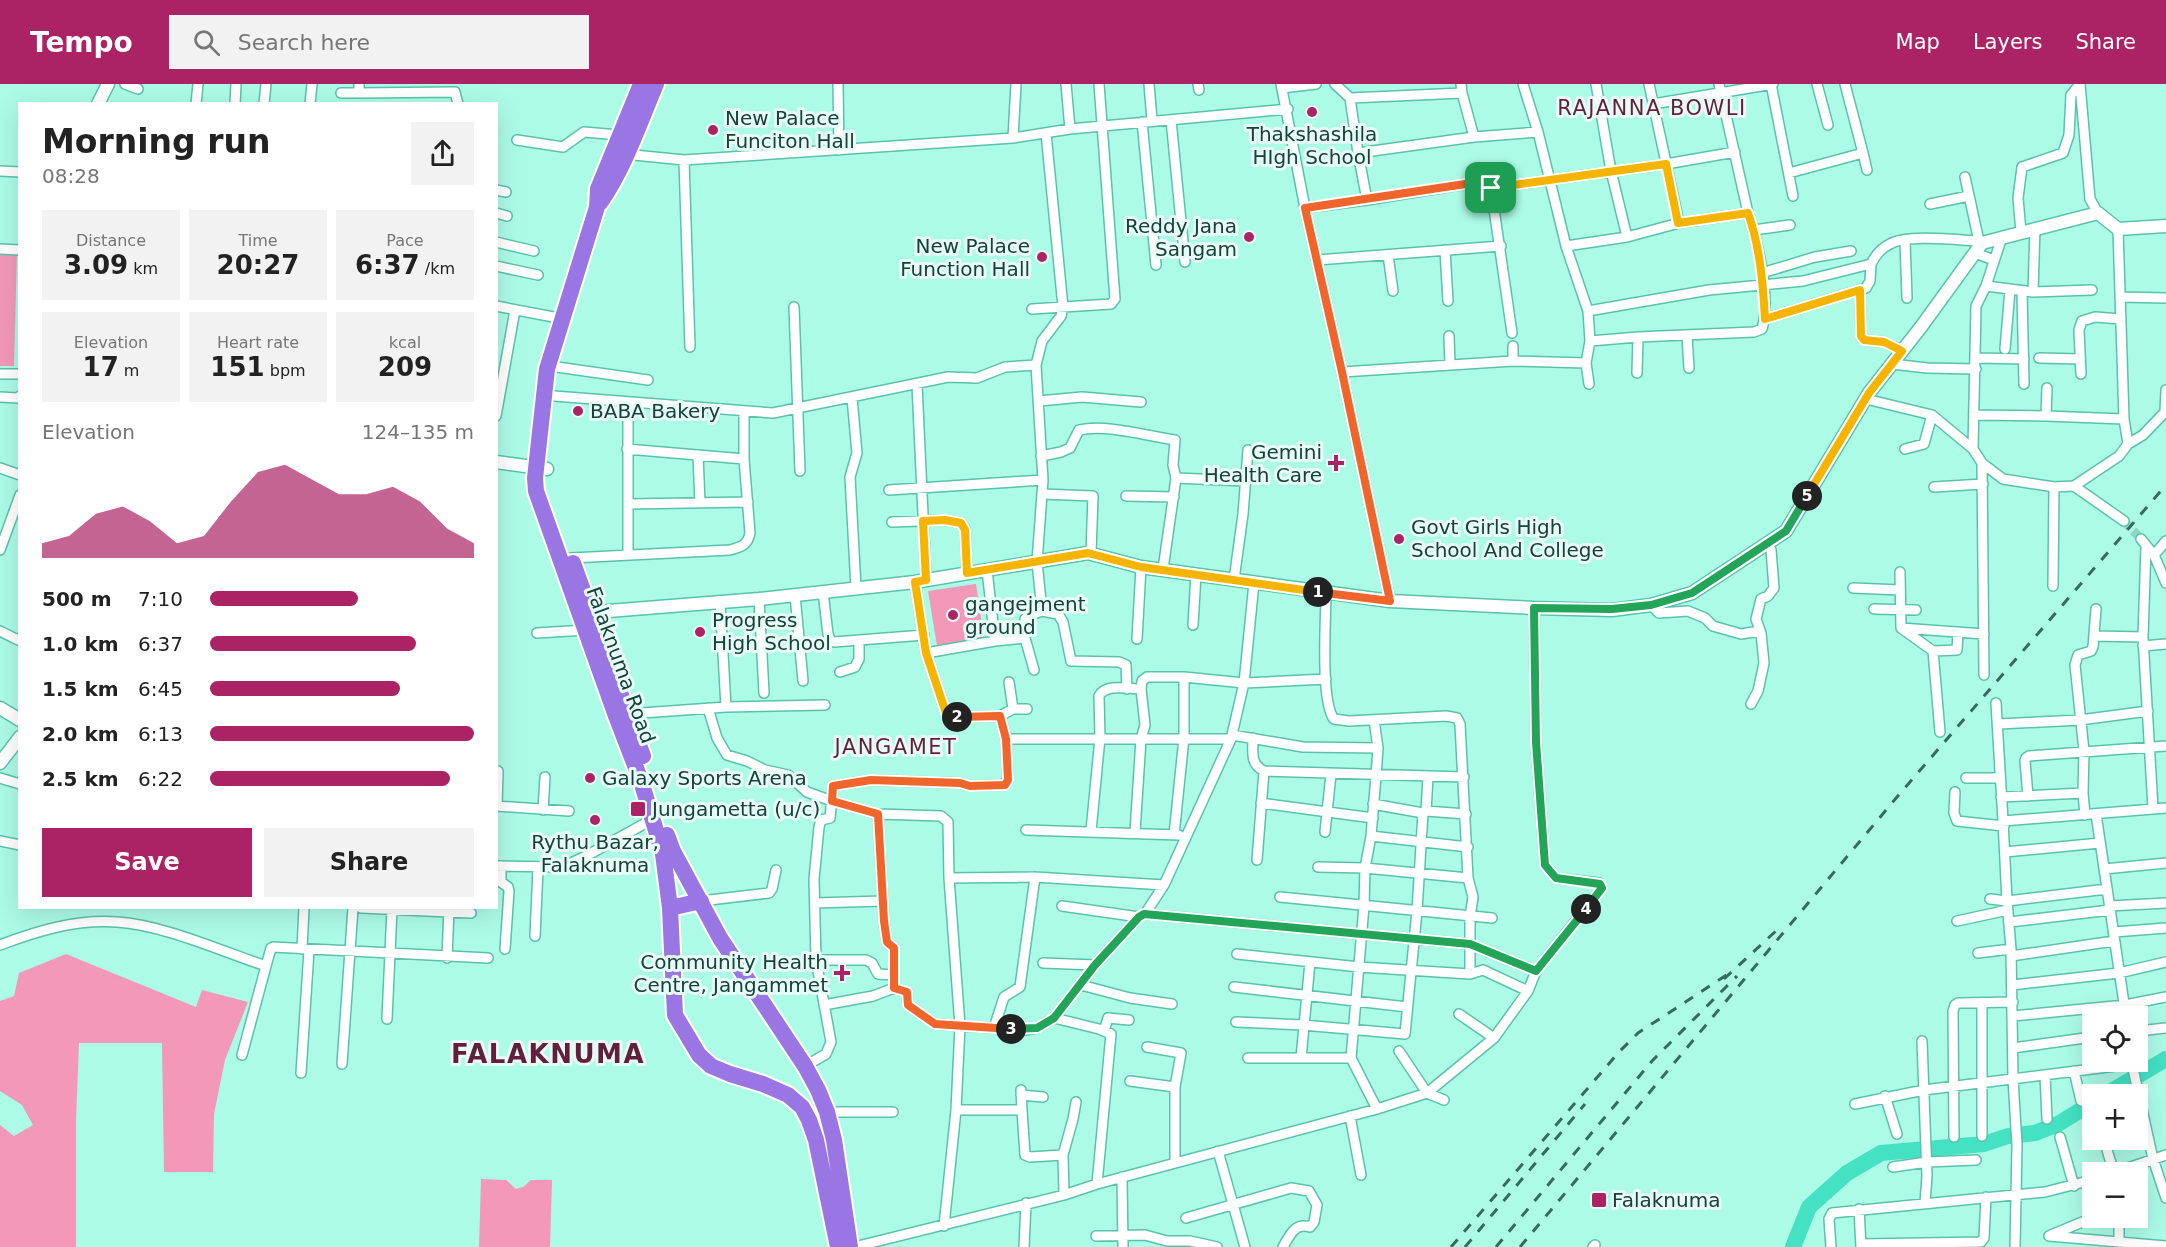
<!DOCTYPE html>
<meta charset="utf-8">
<style>
:root{--surface:#fff;--page:#f2f2f2;--text:#222;--muted:#767676;--accent:#ac2365}
body{margin:0;font-family:"DejaVu Sans",sans-serif;background:var(--page);color:var(--text);height:100vh;display:flex;flex-direction:column;font-size:22px;white-space:nowrap}
*{box-sizing:border-box;margin:0}
p{font-size:20px;color:var(--muted)}
.icon{flex:none;width:33px;height:33px;fill:none;stroke:currentColor;stroke-width:2;stroke-linecap:round;stroke-linejoin:round}
.map{position:relative;flex:1;overflow:hidden}
.side{position:absolute;left:18px;top:18px;width:480px;height:807px;display:flex;flex-direction:column;background:var(--surface);border-radius:0px;box-shadow:0 6px 24px #0002}
.side>*{flex:none}
.tools{position:absolute;left:2082px;top:922px;display:grid;gap:12px}
.tools a{display:grid;place-items:center;width:66px;height:66px;border-radius:0px;background:var(--surface);box-shadow:0 6px 24px #0002;font-size:30px}
.pin{position:absolute;display:grid;place-items:center;width:51px;height:51px;color:#fff;margin:-26px;border-radius:12px;box-shadow:0 3px 9px #0006}
.km{position:absolute;width:30px;height:30px;margin:-15px;border-radius:50%;background:#222;color:#fff;font-size:16px;line-height:30px;text-align:center}
.round{display:grid;place-items:center;flex:none;width:63px;height:63px;border-radius:0px;background:var(--page)}
.headline{display:flex;align-items:center;justify-content:space-between;height:102px;padding:0 24px}
h1{font-size:33px;font-weight:700;line-height:45px}
.metrics{display:grid;grid-template-columns:repeat(3,1fr);gap:9px;height:102px;padding:6px 24px}
.metrics div{display:grid;align-content:center;border-radius:0px;background:var(--page);text-align:center}
.metrics b{font-size:26px;font-weight:700}
.metrics small{font-size:16px;font-weight:400}
.metrics p{font-size:16px}
.chart{height:168px;padding:12px 24px}
.chart p{display:flex;justify-content:space-between}
.chart svg{width:100%;height:108px;margin-top:6px;fill:var(--accent);opacity:.7}
.action{display:flex;gap:12px;margin-top:auto;padding:12px 24px}
.action a{flex:1;height:69px;border-radius:0px;background:var(--accent);color:#fff;font-size:24px;font-weight:700;line-height:69px;text-align:center}
.action a+a{background:var(--page);color:var(--text)}
ul{padding:0 24px;list-style:none;font-size:20px}
li{display:grid;grid-template-columns:96px 72px 1fr;align-items:center;height:45px}
li i{height:15px;border-radius:8px;background:var(--accent)}
header{display:flex;align-items:center;gap:36px;box-sizing:border-box;height:84px;padding:0 30px;background:var(--accent);color:#fff}
header strong{font-size:28px}
nav{display:flex;gap:33px;margin-inline-start:auto;font-size:21px}
.search{width:420px;height:54px;background:var(--page);display:flex;align-items:center;gap:15px;box-sizing:border-box;padding:0 21px;border-radius:0px;color:var(--muted);font-size:22px}
.map>svg:first-child{display:block}
.green{fill:#f398b9}
.lines{fill:none;stroke-linecap:round;stroke-linejoin:round}
.river{stroke:#44e1c3;stroke-width:16}
.street-tunnel{stroke:#8ed6c4;stroke-width:9;stroke-dasharray:9 4.5;stroke-linecap:butt}
.street-casing{stroke:#5ac2ac;stroke-width:12}
.secondary-casing{stroke:#5ac2ac;stroke-width:15}
.highway-casing{stroke:#fff;stroke-width:20}
.street{stroke:#fff;stroke-width:9}
.secondary{stroke:#fff;stroke-width:12}
.highway{stroke:#9a75e4;stroke-width:16}
.rail{stroke:#366a5f;stroke-width:3;stroke-dasharray:10 10;stroke-linecap:butt}
.split-1-casing{stroke:#fff;stroke-width:12}
.split-2-casing{stroke:#fff;stroke-width:12}
.split-3-casing{stroke:#fff;stroke-width:12}
.split-4-casing{stroke:#fff;stroke-width:12}
.split-5-casing{stroke:#fff;stroke-width:12}
.split-6-casing{stroke:#fff;stroke-width:12}
.split-1{stroke:#f0652b;stroke-width:8}
.split-2{stroke:#f5b400;stroke-width:8}
.split-3{stroke:#f0652b;stroke-width:8}
.split-4{stroke:#22a559;stroke-width:8}
.split-5{stroke:#22a559;stroke-width:8}
.split-6{stroke:#f5b400;stroke-width:8}
.poi-dot{fill:#ac2365;stroke:#e8faf5;stroke-width:2}
.labels{text-anchor:middle;stroke-width:6;stroke-linejoin:round;paint-order:stroke}
.poi-label{font-size:20px;fill:#154239;stroke:#e8faf5;text-anchor:start}
.street-label{font-size:20px;fill:#154239;stroke:#e8faf5}
.neighbourhood-label{font-size:21px;letter-spacing:1.5px;fill:#611f3c;stroke:#e8faf5}
.district-label{font-size:26px;font-weight:bold;letter-spacing:1.5px;fill:#611f3c;stroke:#e8faf5}
</style>
<header>
<strong>Tempo</strong>
<div class="search"><svg class="icon" aria-label="search" viewBox="0 0 24 24"><circle cx="10" cy="10" r="6"/><path d="M15 15l6 6"/></svg>Search here</div>
<nav><a>Map</a><a>Layers</a><a>Share</a></nav>
</header>
<div class="map">
<svg width="2166" height="1163" viewBox="0 0 2166 1163">
<rect width="100%" height="100%" fill="#acfbe7"/>
<!-- green -->
<path class="green" d="M0,168h17l-3,114h-14z
M976,500l8,54 -47,8 -9,-55z
M66,870l130,53 6,-17 46,12 -23,58 -11,54 -1,58h-49l-2,-129h-83l-3,78v126h-76v-122l14,11 19,-11 -11,-20 -22,-14v-90l14,-5 5,-23z
M481,1095l25,1 10,9 7,-2 8,-7h21l-2,67h-71z"/>
<g class="lines">
<!-- river -->
<path class="river" d="M2105,1011l61,-36
M1793,1163l16,-40 38,-34 34,-20 103,-9 24,-8 27,-3 23,-9 34,-21"/>
<!-- street-tunnel -->
<path class="street-tunnel" d="M2124,437l17,18"/>
<defs>
<path id="street" d="M125,0l13,5
M359,0v9l96,-1 3,12
M838,0l1,66
M1066,0l4,45
M1149,0l3,36
M1198,0l1,6
M1281,0l24,124 37,164 48,229
M1335,0l15,14 8,55 9,47 105,-17 10,1 9,4 21,145
M1523,0l15,48 28,114 22,65 2,30 -4,22 3,21
M1596,0l15,87 16,66
M1649,0l30,139
M1771,0l22,112
M1817,0l11,41
M1845,0l18,69
M2080,0l10,115 8,14
M1282,4l34,-4
M341,9h18
M1350,14l112,-5
M196,20l2,-20
M235,20l1,-20
M264,20l2,-20
M310,20l2,-20
M1653,20l120,-20
M1171,36l14,142
M1142,38l14,143
M1474,53l64,-5
M1013,54l3,-54
M517,56l46,7 21,-15 35,3
M1358,69l116,-16 -12,-44 -1,-9
M624,70l60,6 329,-22 57,-9 218,-20
M684,76l6,187
M0,87l20,1
M1789,89l74,-20 4,17
M1965,93l15,69
M1491,104l175,-24 69,-12
M496,106l10,2
M1930,120l39,-8
M1305,124l62,-8
M496,129l11,3
M2118,145l6,190 4,25
M1754,146l36,-5
M2021,148l-3,-34 4,-31 41,-14 6,-18 2,-40 9,-11
M1905,157l2,57
M496,158l38,9
M1566,162l61,-9 52,-14 69,-10
M0,165l20,1
M1445,166l3,51
M1975,169l19,7
M1388,171l5,36
M1317,176l184,-14
M496,182l42,9
M1762,189l53,-16 36,-6
M1986,202l47,6 59,-2
M1860,206l1,46 3,4 20,2 18,9
M2022,207l2,93
M2033,208l2,-64
M2120,213l46,1
M496,222l68,13
M794,223l6,164
M1032,225l79,-5 4,-5 -16,-215
M1588,227l121,-21 94,-9 68,-17c4,-8 10,-16 19,-20 17,-10 68,-4 88,-3
M1765,235l101,-31 4,-7 1,-17
M1449,252l1,28
M1687,252l2,32
M1590,257l48,-4 116,-5 8,-3c9,-32 -4,-86 -14,-116l-29,-129
M1513,262v15
M2005,265l5,-59
M1976,274l48,1
M2039,274l41,1
M1892,280l35,4 49,1
M1036,281l7,115 -6,82 5,49 16,3 5,8 8,39 48,1 7,3 1,24
M557,283l91,13
M1342,288l171,-11 73,2
M1637,289l1,-36
M0,290h20
M2081,290l-2,-44 3,-9 13,-4 26,2
M917,300l9,196
M554,312l219,17 175,-36 29,1 28,-11 31,-2 6,-24 19,-25 2,-9 -17,-174
M0,313l18,1 2,-2
M852,314l5,55 -7,24 6,111
M1866,315l66,16 41,34 9,14 21,16 51,8 20,-1 45,-30 9,-12 15,-9 22,-23 1,-22
M1039,317l43,-4 59,5
M1974,331l72,1 78,3
M496,332l19,-106
M2046,332l1,-28
M627,365l117,10
M1905,365l19,-5 8,-29
M1973,365l3,-143 10,-20 16,-49
M698,371l2,48
M1041,372l20,-4 9,-4 9,-18c28,-6 68,6 96,10l-2,25 3,13
M1982,379l2,212
M0,384l20,7
M2074,402l50,35
M1934,403l49,-3
M889,406l154,-10
M1042,410l51,2 -2,57
M1126,412l48,1
M629,420l119,-2
M892,438l53,-2 16,3 4,6 2,44
M2141,455l13,16 12,28
M2146,462l-3,91 10,171
M0,466l20,-55
M628,470v-152
M2154,471l12,-14
M571,474l159,-8c11,-3 18,-5 20,-17l-6,-74v-48
M1163,485l13,-91 69,3
M987,486l8,71
M1900,488l1,56 32,23
M1234,496l9,-66 5,-64
M915,498l11,71 20,60 4,3 7,1 43,-1
M2053,502l1,-99
M1853,504l47,2
M823,508l5,42 2,6 4,2 90,-7
M1326,509c0,25 -6,108 8,126l15,2 97,-5 11,2 3,6 8,154 5,19 -3,20v57
M795,511l8,86
M759,515l5,94
M720,517l6,106
M1651,521l8,8 29,-2 17,7 8,8 28,8 19,-3
M1874,525l42,1
M1193,541l3,-51
M1901,544l83,6
M0,547l18,9 2,-2
M537,549l49,-3
M2095,552l48,1
M1025,554l9,32
M1137,555l4,-72
M2143,562l23,-2
M926,569l69,-12 30,-3v-19l3,-3 14,-5
M840,588l15,-5 4,-8v-18
M1009,598l4,27
M1141,605l1,-8 5,-4h37
M1996,619l7,118 163,-13
M1751,620l7,-13 6,-28 -3,-30 -5,-14 5,-20 7,-3 6,-8 -3,-38 -3,-7
M708,624l9,30 10,17 20,6 18,9 23,5 19,17 25,9 46,13 63,2 7,6 1,56 11,148 -4,84 -12,116
M1027,625h-14l-13,7 6,23h225
M628,630l98,-7 99,-2
M1374,636l4,28 -2,28 -5,60 -6,32 -1,38 -13,152 26,51
M1999,640l81,-4 68,-9
M1940,648l-7,-81 24,-1 1,-18
M1232,651l71,12 75,1
M1253,654c0,15 -3,26 11,33l200,6
M0,694l20,6
M1966,694h34
M1955,708l-1,21 3,8 47,5
M2028,712l-3,-35 1,-3 3,-2 137,-10
M2001,713l82,-4
M1261,719l112,15
M1373,720l50,9 3,-2 40,3
M496,722l73,5
M497,722l1,-35
M543,726l2,-33
M1426,727l2,-34
M878,730l6,107 3,21 7,6v40l13,4 1,13 27,19 90,6 12,-2 17,-10 41,-53 44,-48 6,-3 19,-29 67,-146 13,-56 10,-100
M2096,730l30,203
M2085,731l-2,-22 1,-42 -9,-86 3,-10 13,-4 2,-4 3,-38
M2003,737l4,80 4,48 2,130 4,66 -2,102
M1026,746l153,5
M1091,747l9,-93 -1,-42c7,-13 29,-7 42,-7l4,36 -4,14 -6,93
M1325,748l6,-58
M1174,751l10,-97v-61l60,6 82,-4
M1371,752l97,11
M0,757l20,4
M2005,768l95,-9
M1257,776l7,-89
M496,782l67,1 25,-12 65,-36
M501,782v16l7,5 1,4 -4,58
M1318,783l47,1 103,10
M2104,785l62,-6
M949,794l86,-1 129,8
M1280,813l212,21
M1990,815l17,2 100,-12
M701,817l68,-8 3,-4 4,-19
M815,819l68,-2
M1062,822l77,11
M2109,822l57,-3
M361,824l110,5
M1145,830l325,30 66,27
M1957,837l51,-11
M2010,838l100,-12
M2114,848l52,-4
M535,852l3,-68
M0,861c37,-14 76,-26 117,-23 47,3 104,29 149,44l5,-18 2,-1 215,11
M302,865l2,-41
M1978,869l33,-4
M1237,870l122,13 111,7 13,-4 45,21
M2011,872l103,-15
M447,874l2,-50
M816,876h50l6,3 6,11 15,1
M1043,879l52,2
M1081,901l49,13 42,6
M2012,901l107,-12 47,-11
M1234,903l173,20
M1982,919v133
M824,921l49,-9 21,-8
M1459,930l35,24
M2013,932l112,-11 41,-8
M1054,934l45,11 12,5 -14,150
M387,935l5,-110
M1236,938l67,3 102,9 12,-123 6,-98
M994,944l10,-31 16,-10 15,-110
M1104,947l4,-13 21,2
M2138,947l28,-3
M1922,957l5,135 -2,27
M2013,964l79,-11
M1399,967l28,42 17,7
M242,971l24,-89
M1248,974h103
M1301,974l9,-96
M342,980l11,-156
M805,982l21,-12 5,-12 -15,-82 -2,-81 5,-52 2,-7 9,-2 3,-32 38,-6 89,3 10,3 32,-1 6,-5 -2,-41
M2074,987l7,30
M301,989l8,-123
M2045,991l2,44
M1130,997l45,6 6,-34 -34,-6
M1021,1011l22,2
M1885,1012l12,38
M1855,1020l69,-14 208,-26 21,95 13,39
M956,1026h66l-1,-20
M1022,1026l3,45 5,2 33,-2 1,40
M827,1028h66
M1350,1032l11,59
M1954,1053l-1,-126 2,-6 3,-2 55,-1
M2060,1053l14,49
M2104,1056l10,33
M1218,1067l27,96
M1063,1071l10,-36 3,-17
M1175,1078v-75
M1893,1083l34,-5 49,-2
M2113,1089l53,-18
M1122,1093l1,70
M1859,1125l2,38
M1186,1134l105,-30 18,3 8,14 -3,17 -4,5c-15,-5 -20,8 -27,20
M2119,1134v29
M2051,1151l41,-17
M1096,1152l49,-1 22,6h23l27,6
M2049,1152l117,10
M1861,1160l120,-2 3,-4 2,-41
M854,1163l210,-52 33,-11 280,-75 50,-16 67,-55 34,-47 8,-20 66,-83 -3,-5 -43,-5 -11,-13 -9,-123 -2,-134
M1024,1163l2,-44
M1593,1163l2,-2
M1831,1163l-2,-28 3,-6 213,-21 47,-12"/>
<path id="secondary" d="M98,20l10,-20
M496,378l51,7
M583,529l176,-14 156,-17 173,-29 53,14 249,34 144,7 78,2 39,-5 41,-12 94,-62 83,-138 52,-66 61,-84 116,-30 20,16 48,-3
M0,624l20,12
M0,679l20,-26"/>
<path id="highway" d="M641,0l-43,105 -1,18 -50,162 -12,109 1,13 80,225 25,65 22,73 7,54 5,107 24,40 12,11 19,8 33,10 25,11 14,12 7,13 7,20 22,107
M600,119c25,-36 39,-79 56,-119
M573,479l70,193
M667,751l6,16 47,87 85,128 13,24 9,22 7,28 16,107
M670,824l31,-7"/>
</defs>
<!-- street casing -->
<use href="#street" class="street-casing"/>
<!-- secondary casing -->
<use href="#secondary" class="secondary-casing"/>
<!-- highway casing -->
<use href="#highway" class="highway-casing"/>
<!-- street -->
<use href="#street" class="street"/>
<!-- secondary -->
<use href="#secondary" class="secondary"/>
<!-- highway -->
<use href="#highway" class="highway"/>
<!-- rail -->
<path class="rail" d="M1724,895l53,-49
M1451,1163l168,-195 19,-19 90,-59
M1465,1163l120,-143
M1496,1163l156,-186 85,-85
M1520,1163l377,-450 269,-312"/>
</g>
<g class="lines">
<defs>
<path id="split-1" d="M1318,508l72,9 -48,-229 -37,-164 167,-25h10l9,5"/>
<path id="split-2" d="M957,633l-7,-1 -4,-3 -20,-60 -11,-71 11,-2 -3,-59 22,-1 16,3 4,7 2,43 121,-20 53,14 177,25"/>
<path id="split-3" d="M957,633l43,-1 6,23 2,41 -3,5 -35,1 -10,-3 -89,-3 -38,6 -1,15 46,13 6,107 3,21 7,6v40l13,4 1,13 27,19 76,5"/>
<path id="split-4" d="M1011,945l26,-1 17,-10 41,-53 44,-48 5,-3 326,30 66,27 50,-62"/>
<path id="split-5" d="M1586,825l16,-21 -2,-4 -44,-6 -11,-13 -9,-123 -2,-134 78,1 39,-4 41,-12 94,-62 21,-35"/>
<path id="split-6" d="M1491,104l175,-24 12,59 70,-10c12,34 15,70 17,106l95,-29 1,46 3,4 20,2 18,9 -33,42 -62,103"/>
</defs>
<!-- split-1 casing -->
<use href="#split-1" class="split-1-casing"/>
<!-- split-2 casing -->
<use href="#split-2" class="split-2-casing"/>
<!-- split-3 casing -->
<use href="#split-3" class="split-3-casing"/>
<!-- split-4 casing -->
<use href="#split-4" class="split-4-casing"/>
<!-- split-5 casing -->
<use href="#split-5" class="split-5-casing"/>
<!-- split-6 casing -->
<use href="#split-6" class="split-6-casing"/>
<!-- split-1 -->
<use href="#split-1" class="split-1"/>
<!-- split-2 -->
<use href="#split-2" class="split-2"/>
<!-- split-3 -->
<use href="#split-3" class="split-3"/>
<!-- split-4 -->
<use href="#split-4" class="split-4"/>
<!-- split-5 -->
<use href="#split-5" class="split-5"/>
<!-- split-6 -->
<use href="#split-6" class="split-6"/>
</g>
<!-- markers -->
<g class="poi-dot">
<circle cx="1312" cy="28" r="6"/>
<circle cx="713" cy="46" r="6"/>
<circle cx="1249" cy="153" r="6"/>
<circle cx="1042" cy="173" r="6"/>
<circle cx="578" cy="327" r="6"/>
<path d="M1333 370h6v6h6v6h-6v6h-6v-6h-6v-6h6z"/>
<circle cx="1399" cy="455" r="6"/>
<circle cx="953" cy="531" r="6"/>
<circle cx="700" cy="548" r="6"/>
<circle cx="590" cy="694" r="6"/>
<rect x="630" y="717" width="16" height="16" rx="3"/>
<circle cx="595" cy="736" r="6"/>
<path d="M839 880h6v6h6v6h-6v6h-6v-6h-6v-6h6z"/>
<rect x="1591" y="1108" width="16" height="16" rx="3"/>
</g>
<g class="labels">
<!-- poi labels -->
<g class="poi-label">
<text x="725" y="41">New Palace<tspan x="725" dy="23">Funciton Hall</tspan></text>
<text x="1312" y="57" text-anchor="middle">Thakshashila<tspan x="1312" dy="23">HIgh School</tspan></text>
<text x="1237" y="149" text-anchor="end">Reddy Jana<tspan x="1237" dy="23">Sangam</tspan></text>
<text x="1030" y="169" text-anchor="end">New Palace<tspan x="1030" dy="23">Function Hall</tspan></text>
<text x="590" y="334">BABA Bakery</text>
<text x="1322" y="375" text-anchor="end">Gemini<tspan x="1322" dy="23">Health Care</tspan></text>
<text x="1411" y="450">Govt Girls High<tspan x="1411" dy="23">School And College</tspan></text>
<text x="965" y="527">gangejment<tspan x="965" dy="23">ground</tspan></text>
<text x="712" y="543">Progress<tspan x="712" dy="23">High School</tspan></text>
<text x="602" y="701">Galaxy Sports Arena</text>
<text x="652" y="732">Jungametta (u/c)</text>
<text x="595" y="765" text-anchor="middle">Rythu Bazar,<tspan x="595" dy="23">Falaknuma</tspan></text>
<text x="828" y="885" text-anchor="end">Community Health<tspan x="828" dy="23">Centre, Jangammet</tspan></text>
<text x="1612" y="1123">Falaknuma</text>
</g>
<!-- street labels -->
<g class="street-label">
<text transform="translate(621 581) rotate(70)" y="7">Falaknuma Road</text>
</g>
<!-- neighbourhood labels -->
<g class="neighbourhood-label">
<text x="1652" y="31">RAJANNA BOWLI</text>
<text x="896" y="670">JANGAMET</text>
</g>
<!-- district labels -->
<g class="district-label">
<text x="548" y="979">FALAKNUMA</text>
</g>
</g>
</svg>
<div class="tools">
<a><svg class="icon" aria-label="locate" viewBox="0 0 24 24"><circle cx="12" cy="12" r="6"/><path d="M12 2v4M12 18v4M2 12h4M18 12h4"/></svg></a>
<a>+</a>
<a>−</a>
</div>
<div class="pin" style="left:1491px;top:104px;background:#1e9e55"><svg class="icon" aria-label="arrive" viewBox="0 0 24 24"><path d="M6 21V4h12l-3 4 3 4H6"/></svg></div>
<b class="km" style="left:1318px;top:508px">1</b>
<b class="km" style="left:957px;top:633px">2</b>
<b class="km" style="left:1011px;top:945px">3</b>
<b class="km" style="left:1586px;top:825px">4</b>
<b class="km" style="left:1807px;top:412px">5</b>
<section class="side">
<div class="headline"><div><h1>Morning run</h1><p>08:28</p></div><a class="round"><svg class="icon" aria-label="share" viewBox="0 0 24 24"><path d="M12 15V3M7 8l5-5 5 5M5 13v7h14v-7"/></svg></a></div>
<div class="metrics">
<div><p>Distance</p><b>3.09<small> km</small></b></div>
<div><p>Time</p><b>20:27</b></div>
<div><p>Pace</p><b>6:37<small> /km</small></b></div>
</div>
<div class="metrics">
<div><p>Elevation</p><b>17<small> m</small></b></div>
<div><p>Heart rate</p><b>151<small> bpm</small></b></div>
<div><p>kcal</p><b>209</b></div>
</div>
<div class="chart"><p><span>Elevation</span>124–135 m</p>
<svg viewBox="0 0 160 44" preserveAspectRatio="none"><path d="M0 44V38L10 35L20 26L30 23L40 29L50 38L60 35L70 21L80 9L90 6L100 12L110 18L120 18L130 15L140 21L150 32L160 38V44z"/></svg>
</div>
<ul>
<li><b>500 m</b>7:10<i style="width:56%"></i></li>
<li><b>1.0 km</b>6:37<i style="width:78%"></i></li>
<li><b>1.5 km</b>6:45<i style="width:72%"></i></li>
<li><b>2.0 km</b>6:13<i style="width:100%"></i></li>
<li><b>2.5 km</b>6:22<i style="width:91%"></i></li>
</ul>
<div class="action"><a>Save</a><a>Share</a></div>
</section>
</div>
